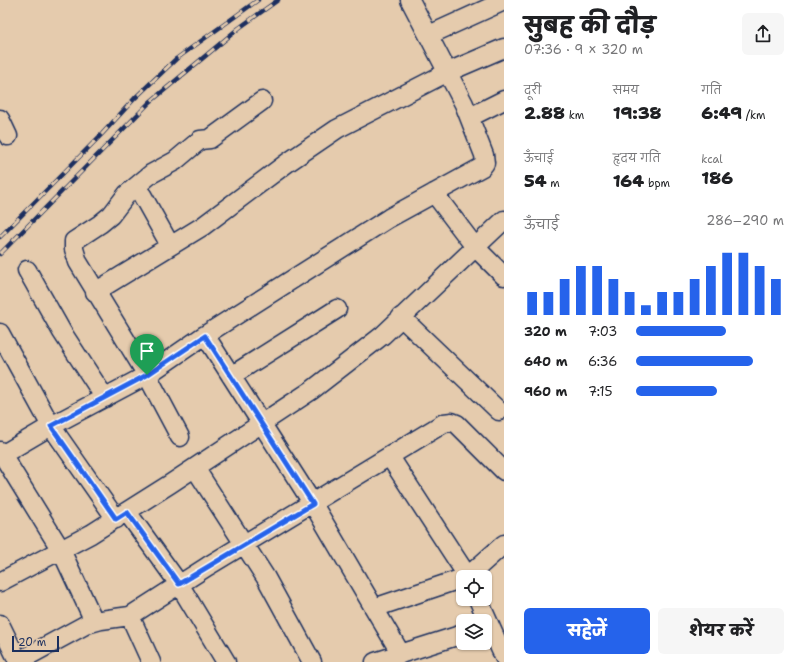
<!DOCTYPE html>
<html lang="hi">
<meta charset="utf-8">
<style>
:root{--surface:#fff;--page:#f6f6f6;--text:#202124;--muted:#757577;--accent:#2563eb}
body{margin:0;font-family:"Shantell Sans","Playpen Sans Deva",sans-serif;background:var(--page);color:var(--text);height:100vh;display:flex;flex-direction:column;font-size:15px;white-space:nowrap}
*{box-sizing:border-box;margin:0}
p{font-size:13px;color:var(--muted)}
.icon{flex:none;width:22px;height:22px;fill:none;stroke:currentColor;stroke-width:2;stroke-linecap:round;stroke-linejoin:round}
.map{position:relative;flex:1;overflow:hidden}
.panel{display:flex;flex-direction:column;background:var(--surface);width:300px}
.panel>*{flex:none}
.buttons{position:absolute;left:456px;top:570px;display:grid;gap:8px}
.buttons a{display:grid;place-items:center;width:36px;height:36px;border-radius:6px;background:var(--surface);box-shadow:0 1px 3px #0004;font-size:20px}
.scale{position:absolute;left:12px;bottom:10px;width:47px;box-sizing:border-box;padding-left:4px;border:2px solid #1b2f5e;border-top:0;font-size:11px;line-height:14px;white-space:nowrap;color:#1b2f5e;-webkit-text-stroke:3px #e5cbad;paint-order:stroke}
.pin{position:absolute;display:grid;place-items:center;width:34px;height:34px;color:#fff;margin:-41px -17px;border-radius:50% 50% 50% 0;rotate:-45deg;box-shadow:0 0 4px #0007}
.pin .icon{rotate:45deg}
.round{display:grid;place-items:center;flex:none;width:42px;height:42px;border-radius:6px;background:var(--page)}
.overview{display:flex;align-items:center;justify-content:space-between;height:68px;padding:0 20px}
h1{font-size:22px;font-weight:800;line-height:30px}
.figures{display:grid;grid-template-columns:repeat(3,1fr);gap:6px;height:68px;padding:4px 20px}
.figures div{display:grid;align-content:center}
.figures b{font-size:17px;font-weight:800}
.figures small{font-size:11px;font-weight:400}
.figures p{font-size:11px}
.chart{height:112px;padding:8px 20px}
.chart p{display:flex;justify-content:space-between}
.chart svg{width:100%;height:72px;margin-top:4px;stroke:var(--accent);stroke-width:6}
.action{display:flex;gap:8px;margin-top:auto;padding:8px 20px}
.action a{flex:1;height:46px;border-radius:6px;background:var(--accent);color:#fff;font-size:16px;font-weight:800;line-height:46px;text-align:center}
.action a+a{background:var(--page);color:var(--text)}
ul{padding:0 20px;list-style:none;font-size:13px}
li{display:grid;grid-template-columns:64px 48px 1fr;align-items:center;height:30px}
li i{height:10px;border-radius:5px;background:var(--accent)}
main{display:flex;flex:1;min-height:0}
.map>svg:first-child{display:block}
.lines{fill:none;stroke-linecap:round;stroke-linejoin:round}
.minor-casing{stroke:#1b2f5e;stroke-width:21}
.minor{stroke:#e5cbad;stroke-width:18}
.rail-casing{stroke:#1b2f5e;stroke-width:4.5}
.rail{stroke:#e5cbad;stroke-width:3;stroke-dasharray:9;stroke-linecap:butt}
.route-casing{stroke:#fff;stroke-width:8}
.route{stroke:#2563eb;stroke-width:5}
</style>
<main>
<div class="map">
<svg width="504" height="662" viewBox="0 0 504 662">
<rect width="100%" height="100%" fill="#e5cbad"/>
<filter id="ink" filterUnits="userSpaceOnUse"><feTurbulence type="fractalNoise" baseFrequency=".025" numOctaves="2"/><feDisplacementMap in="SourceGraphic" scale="8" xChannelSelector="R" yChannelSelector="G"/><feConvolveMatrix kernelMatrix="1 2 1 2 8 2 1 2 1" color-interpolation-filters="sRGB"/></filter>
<g filter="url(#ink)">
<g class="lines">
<defs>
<path id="minor" d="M429,35l75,-34
M470,117l34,-17
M0,119l8,17
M434,193l41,54 29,29
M142,195l28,50
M27,270l35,62 43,66
M95,292l108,-66 84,-63 50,-34 111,-57 56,-24
M401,317l98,94
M0,333l51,93 65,93
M205,335l108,169 88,150
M231,376l106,-67
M180,437l-33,-62 -69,-113 -4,-13v-8l26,-17 11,-9 16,-21 24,-20 24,-13 25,-21 10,-1 52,-38
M0,451l61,99 33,71
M0,456l51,-30 96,-51 58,-40 184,-117 93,-51 3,-4 -1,-8 -20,-51 -54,-104
M390,457l78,120
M195,468l71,110 46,84
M127,512l52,72 47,78
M467,577l37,-33
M0,582l91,-48 79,-50 142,-94 71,-55 121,-115
M478,599l26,58
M374,608l89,-30
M130,616l21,46
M0,624l18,37
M17,662l70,-38 14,-4 29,-4 78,-50 236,-143 8,-1 5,2 47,47
M375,662l88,-28"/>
</defs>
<!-- minor casing -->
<use href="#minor" class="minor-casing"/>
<!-- minor -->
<use href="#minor" class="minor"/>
<defs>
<path id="rail" d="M0,237l102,-103 33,-36 41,-39 82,-59
M0,254l150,-152 89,-74 39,-28"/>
</defs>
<!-- rail casing -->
<use href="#rail" class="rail-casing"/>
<!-- rail -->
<use href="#rail" class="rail"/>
</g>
</g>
<g class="lines" filter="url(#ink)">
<defs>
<path id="route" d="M205,336l108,168 -134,80 -52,-72 -11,7 -65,-93 96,-51z"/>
</defs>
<!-- route casing -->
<use href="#route" class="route-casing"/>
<!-- route -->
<use href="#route" class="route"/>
</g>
</svg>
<div class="buttons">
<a><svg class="icon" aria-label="locate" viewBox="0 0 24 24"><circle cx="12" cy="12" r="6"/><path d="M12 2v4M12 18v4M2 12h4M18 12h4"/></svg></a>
<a><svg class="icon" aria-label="layers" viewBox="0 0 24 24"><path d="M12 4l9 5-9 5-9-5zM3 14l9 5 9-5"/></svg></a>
</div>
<div class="scale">20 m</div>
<div class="pin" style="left:147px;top:375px;background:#1e9e55"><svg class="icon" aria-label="arrive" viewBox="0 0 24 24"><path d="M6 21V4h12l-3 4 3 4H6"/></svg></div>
</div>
<section class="panel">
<div class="overview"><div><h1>सुबह की दौड़</h1><p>07:36 · 9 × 320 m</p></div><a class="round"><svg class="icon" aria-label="share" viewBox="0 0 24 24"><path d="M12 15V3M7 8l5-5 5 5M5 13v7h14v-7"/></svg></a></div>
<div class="figures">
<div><p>दूरी</p><b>2.88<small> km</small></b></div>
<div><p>समय</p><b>19:38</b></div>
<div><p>गति</p><b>6:49<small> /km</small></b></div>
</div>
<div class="figures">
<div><p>ऊँचाई</p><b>54<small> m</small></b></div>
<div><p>हृदय गति</p><b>164<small> bpm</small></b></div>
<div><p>kcal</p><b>186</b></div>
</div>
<div class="chart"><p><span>ऊँचाई</span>286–290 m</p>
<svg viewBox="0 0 160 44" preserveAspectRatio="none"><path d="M5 44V30M15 44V30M25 44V22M35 44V14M45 44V14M55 44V22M65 44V30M75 44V38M85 44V30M95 44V30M105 44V22M115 44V14M125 44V6M135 44V6M145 44V14M155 44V22"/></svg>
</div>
<ul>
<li><b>320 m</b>7:03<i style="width:61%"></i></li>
<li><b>640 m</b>6:36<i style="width:79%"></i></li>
<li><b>960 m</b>7:15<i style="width:55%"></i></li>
</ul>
<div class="action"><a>सहेजें</a><a>शेयर करें</a></div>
</section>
</main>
